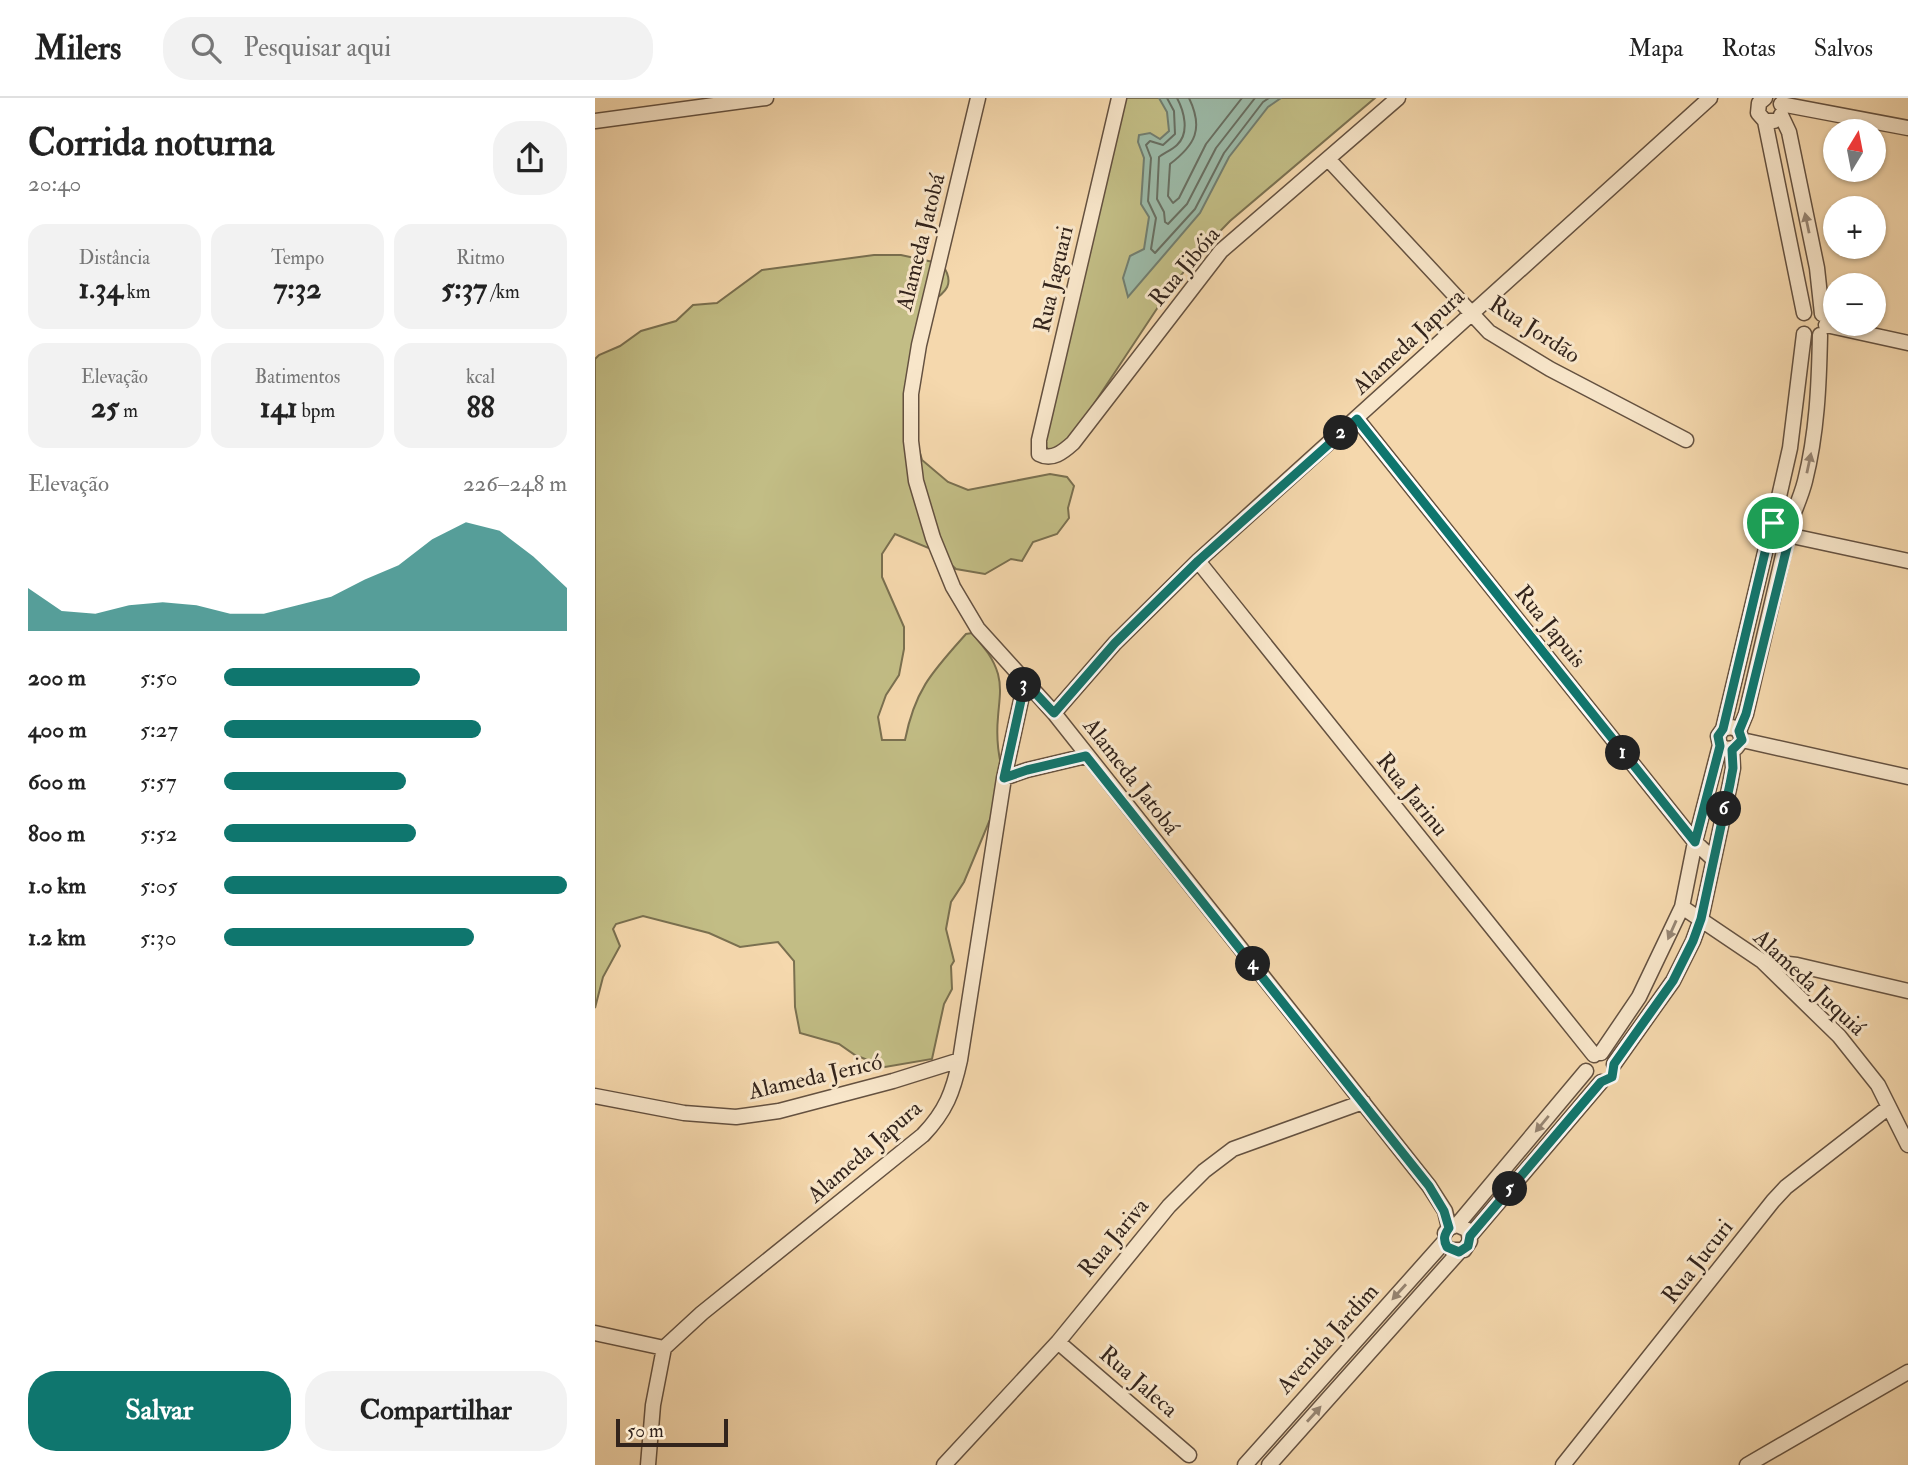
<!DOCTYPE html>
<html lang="pt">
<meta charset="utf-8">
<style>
:root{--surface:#fff;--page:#f2f2f2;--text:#222;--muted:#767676;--line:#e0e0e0;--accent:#0f766e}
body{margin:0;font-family:"IM FELL Double Pica",serif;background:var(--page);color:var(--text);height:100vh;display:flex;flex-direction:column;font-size:26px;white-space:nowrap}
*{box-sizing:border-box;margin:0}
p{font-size:23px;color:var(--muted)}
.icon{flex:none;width:38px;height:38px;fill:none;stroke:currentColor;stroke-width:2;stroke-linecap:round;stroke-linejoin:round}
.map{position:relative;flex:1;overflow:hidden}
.panel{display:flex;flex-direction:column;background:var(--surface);width:595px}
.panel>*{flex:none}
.needle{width:46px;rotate:10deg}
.buttons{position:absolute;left:1228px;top:21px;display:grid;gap:14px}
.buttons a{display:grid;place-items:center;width:63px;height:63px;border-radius:50%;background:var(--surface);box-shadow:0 2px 5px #0004;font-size:35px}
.scale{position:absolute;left:21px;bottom:18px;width:112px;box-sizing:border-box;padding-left:7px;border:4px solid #33241c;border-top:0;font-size:19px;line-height:24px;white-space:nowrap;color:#33241c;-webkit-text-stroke:5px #f8e6ca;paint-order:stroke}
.pin{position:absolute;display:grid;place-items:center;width:60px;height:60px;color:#fff;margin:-30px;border:4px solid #fff;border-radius:50%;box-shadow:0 2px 7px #0007}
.km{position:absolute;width:35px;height:35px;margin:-18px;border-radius:50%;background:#222;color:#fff;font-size:19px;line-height:35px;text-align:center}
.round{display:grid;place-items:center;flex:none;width:74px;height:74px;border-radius:28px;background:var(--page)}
.headline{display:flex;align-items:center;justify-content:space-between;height:119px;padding:0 28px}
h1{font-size:38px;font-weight:700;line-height:52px}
.metrics{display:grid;grid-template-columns:repeat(3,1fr);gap:10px;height:119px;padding:7px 28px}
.metrics div{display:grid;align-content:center;border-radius:18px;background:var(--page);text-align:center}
.metrics b{font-size:30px;font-weight:700}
.metrics small{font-size:19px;font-weight:400}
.metrics p{font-size:19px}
.chart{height:196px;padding:14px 28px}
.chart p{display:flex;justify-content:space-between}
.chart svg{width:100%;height:126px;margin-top:7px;fill:var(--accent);opacity:.7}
.action{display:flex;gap:14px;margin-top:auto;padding:14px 28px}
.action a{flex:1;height:80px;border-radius:28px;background:var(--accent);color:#fff;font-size:28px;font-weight:700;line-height:80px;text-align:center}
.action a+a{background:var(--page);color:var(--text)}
ul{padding:0 28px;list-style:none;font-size:23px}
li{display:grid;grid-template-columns:112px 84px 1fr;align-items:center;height:52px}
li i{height:18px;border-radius:9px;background:var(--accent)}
header{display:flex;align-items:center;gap:42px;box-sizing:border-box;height:98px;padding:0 35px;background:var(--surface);border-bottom:2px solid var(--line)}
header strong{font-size:33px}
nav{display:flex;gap:38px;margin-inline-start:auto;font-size:24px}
.search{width:490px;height:63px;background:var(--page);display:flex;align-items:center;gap:18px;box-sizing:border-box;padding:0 24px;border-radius:28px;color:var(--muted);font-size:26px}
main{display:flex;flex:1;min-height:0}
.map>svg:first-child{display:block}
.green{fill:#c2bd85;stroke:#7a7050;stroke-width:2}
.water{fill:#9cbaa8;stroke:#727e70;stroke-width:2}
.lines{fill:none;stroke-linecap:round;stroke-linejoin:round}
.shore{stroke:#686f62;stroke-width:2}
.minor-casing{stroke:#645140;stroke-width:17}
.minor{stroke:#f8e6ca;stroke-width:14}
.oneway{fill:#968573}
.route-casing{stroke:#fff;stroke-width:14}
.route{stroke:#0f766e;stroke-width:9}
.labels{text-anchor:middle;stroke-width:6;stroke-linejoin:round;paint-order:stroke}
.street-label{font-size:23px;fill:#33241c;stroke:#f8e6ca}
</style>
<header>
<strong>Milers</strong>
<div class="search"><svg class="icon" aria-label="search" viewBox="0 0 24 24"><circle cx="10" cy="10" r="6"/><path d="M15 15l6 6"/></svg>Pesquisar aqui</div>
<nav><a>Mapa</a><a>Rotas</a><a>Salvos</a></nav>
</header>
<main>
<section class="panel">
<div class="headline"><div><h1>Corrida noturna</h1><p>20:40</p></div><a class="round"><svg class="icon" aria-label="share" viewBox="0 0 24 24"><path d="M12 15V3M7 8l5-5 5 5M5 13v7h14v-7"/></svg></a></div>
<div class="metrics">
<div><p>Distância</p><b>1.34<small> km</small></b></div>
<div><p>Tempo</p><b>7:32</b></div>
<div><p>Ritmo</p><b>5:37<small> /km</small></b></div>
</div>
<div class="metrics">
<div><p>Elevação</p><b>25<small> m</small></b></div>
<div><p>Batimentos</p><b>141<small> bpm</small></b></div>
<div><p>kcal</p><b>88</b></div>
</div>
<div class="chart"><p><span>Elevação</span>226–248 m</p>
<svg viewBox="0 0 160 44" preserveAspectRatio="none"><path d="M0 44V29L10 37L20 38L30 35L40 34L50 35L60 38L70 38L80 35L90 32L100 26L110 21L120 12L130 6L140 9L150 18L160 29V44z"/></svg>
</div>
<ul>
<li><b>200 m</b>5:50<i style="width:57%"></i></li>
<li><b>400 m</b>5:27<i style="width:75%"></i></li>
<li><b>600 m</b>5:57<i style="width:53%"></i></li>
<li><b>800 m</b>5:52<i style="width:56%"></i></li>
<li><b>1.0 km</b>5:05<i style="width:100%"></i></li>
<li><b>1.2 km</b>5:30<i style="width:73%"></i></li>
</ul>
<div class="action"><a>Salvar</a><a>Compartilhar</a></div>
</section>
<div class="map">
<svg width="1313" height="1367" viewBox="0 0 1313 1367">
<rect width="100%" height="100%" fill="#f5d8ad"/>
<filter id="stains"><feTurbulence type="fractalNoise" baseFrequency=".00286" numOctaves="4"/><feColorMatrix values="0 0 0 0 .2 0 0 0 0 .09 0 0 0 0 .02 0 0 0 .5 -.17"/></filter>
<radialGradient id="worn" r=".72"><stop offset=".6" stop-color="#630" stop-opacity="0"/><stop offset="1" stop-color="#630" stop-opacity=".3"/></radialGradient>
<!-- green -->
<path class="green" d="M527,0h253l-145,123 -35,36 -31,41 -98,148 -16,5 -6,-6z
M279,157h27l41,9c16,23 0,30 -17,43l-12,122 9,31 26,22 20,8 82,-16 17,3 7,9 -6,22 1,10 -12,16 -24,8 -11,19 -11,-2 -26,15 -29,-5 -20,-18 -41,-17 -13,20v23l22,50v22l-5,26 -13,20 -8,22 4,23h23c10,-51 28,-69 61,-106l6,-1c11,13 21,24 26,41 4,15 1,28 0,43 -2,22 0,43 8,64l-42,101 -13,20 -5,27 8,32 -3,5 1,23 -8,15 -12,55 -47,8 -30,-12 -16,-11 -39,-11 -5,-26 -1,-46 -16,-19 -38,5 -31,-14 -66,-17 -27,8 -3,5 7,17 -17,31 -8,31v-649l4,-4 21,-9 21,-15 35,-10 17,-16 24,-2 45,-33z"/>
<!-- water -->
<path class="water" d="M564,0h122l-13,9 -39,50 -29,56 -72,84 -5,-19 7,-22 14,-7 5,-32 -8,-13 3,-46 -6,-16 1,-7 11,-2 10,6 9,-8 -2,-19z"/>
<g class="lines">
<!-- shore -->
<path class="shore" d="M572,0l7,13 1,23 -12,11 -13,-4 -4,4 5,13 -3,43 8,17 -5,31 4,4 40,-44 29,-56 39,-51 6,-4
M582,0c7,13 13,35 0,47 -5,5 -13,8 -18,12l-2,42 7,13 1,10 3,2 19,-20 29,-56 39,-50
M594,0c15,31 6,47 -19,66l-2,32 5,7 6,-5 27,-54 36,-46"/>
<defs>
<path id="minor" d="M383,0l-59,247 -8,49v47l5,40 17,57 20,49 25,42 76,84 375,473 16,25 4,17
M524,0l-80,342v14c13,7 24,-2 34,-11l148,-192 177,-153
M1170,0l-6,5 -1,10 7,8h9
M1186,6l127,24
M1186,17l8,17 28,136 5,46
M0,23l171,-23
M1170,23l39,192
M734,62l160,172 61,37 136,71
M1231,227l82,18
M762,321l338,423 18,17
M1178,425l17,-75 14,-114
M1193,429c6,-15 13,-30 17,-46 12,-48 14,-96 15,-146
M1197,438l116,25
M603,463l396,494
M459,615l61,-70 83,-82 512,-463
M1128,631l9,-2 7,4 3,9 -6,8 -11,1 -5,-4 -2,-9 5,-7 44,-185
M1144,633l7,-17 39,-167
M1147,642l166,37
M409,680l23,-8 59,-14
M1087,809l80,54 77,75 39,49 30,60
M1167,863l35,4 111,26
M1006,955l38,-56 43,-90 13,-65 25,-97
M1019,966l59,-83 20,-40 8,-22 29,-135 3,-16 -1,-18
M0,998l89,17 52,4 43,-6 114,-30 67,-21
M850,1135l4,-5 8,-3 129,-154
M875,1138l131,-154
M857,1152h12l6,-9 -2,-11 -11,-5
M0,1235l69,15
M463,1244l131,113
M53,1367l5,-60 11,-57 38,-35 221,-178c23,-24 30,-43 37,-75l44,-282 21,-96
M349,1367l114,-123 111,-136 35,-35 29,-22 130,-47
M650,1367l199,-223
M674,1367l190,-213
M968,1367l210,-264 13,-14 103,-80
M1152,1367l161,-93"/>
</defs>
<!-- minor casing -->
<use href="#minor" class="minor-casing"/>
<!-- minor -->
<use href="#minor" class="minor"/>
</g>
<!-- one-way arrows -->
<defs><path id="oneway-solid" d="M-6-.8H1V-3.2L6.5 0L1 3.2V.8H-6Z" transform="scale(1.75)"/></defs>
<g class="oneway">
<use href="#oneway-solid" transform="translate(1212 125) rotate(-102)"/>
<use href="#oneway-solid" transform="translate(1214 365) rotate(-78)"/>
<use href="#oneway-solid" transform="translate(1077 832) rotate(114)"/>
<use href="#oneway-solid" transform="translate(947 1026) rotate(130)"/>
<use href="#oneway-solid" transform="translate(804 1194) rotate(132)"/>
<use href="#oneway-solid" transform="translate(719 1316) rotate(-48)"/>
</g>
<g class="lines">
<defs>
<path id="route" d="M762,321l338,423 25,-96 -2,-10 5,-7 44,-185c-8,-20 11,-29 24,-13l-45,183 -7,17 3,9 -10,10 1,18 -3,16 -29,135 -8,22 -20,40 -59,83 -2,13 -11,5 -131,154 -2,10 -9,6 -12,-5c-4,-8 -3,-12 2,-19l-5,-17 -15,-25 -343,-430 -59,14 -23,8 21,-96 29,31 61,-70 83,-82z"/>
</defs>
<!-- route casing -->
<use href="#route" class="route-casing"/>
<!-- route -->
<use href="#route" class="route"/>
</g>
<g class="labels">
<!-- street labels -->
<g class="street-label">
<text transform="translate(325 144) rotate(-76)" y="8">Alameda Jatobá</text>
<text transform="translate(589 168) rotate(-50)" y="8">Rua Jibóia</text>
<text transform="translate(458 181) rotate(-77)" y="8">Rua Jaguari</text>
<text transform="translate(940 231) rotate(33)" y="8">Rua Jordão</text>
<text transform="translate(813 243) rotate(-43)" y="8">Alameda Japura</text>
<text transform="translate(956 528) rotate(51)" y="8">Rua Japuis</text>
<text transform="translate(537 678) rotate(52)" y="8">Alameda Jatobá</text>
<text transform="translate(818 696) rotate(51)" y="8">Rua Jarinu</text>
<text transform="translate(1215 884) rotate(43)" y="8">Alameda Juquiá</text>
<text transform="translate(220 978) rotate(-13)" y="8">Alameda Jericó</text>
<text transform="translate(269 1053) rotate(-41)" y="8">Alameda Japura</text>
<text transform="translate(518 1139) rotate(-50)" y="8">Rua Jariva</text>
<text transform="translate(1102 1163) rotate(-52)" y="8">Rua Jucuri</text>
<text transform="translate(732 1240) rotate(-48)" y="8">Avenida Jardim</text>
<text transform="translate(544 1283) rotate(41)" y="8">Rua Jaleca</text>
</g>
</g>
<rect width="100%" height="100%" filter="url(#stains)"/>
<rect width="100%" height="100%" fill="url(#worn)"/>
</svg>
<div class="buttons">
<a><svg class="needle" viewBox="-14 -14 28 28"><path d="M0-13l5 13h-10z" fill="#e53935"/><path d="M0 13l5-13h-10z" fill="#767676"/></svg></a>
<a>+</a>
<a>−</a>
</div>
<div class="scale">50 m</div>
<div class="pin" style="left:1178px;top:425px;background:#1e9e55"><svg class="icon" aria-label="arrive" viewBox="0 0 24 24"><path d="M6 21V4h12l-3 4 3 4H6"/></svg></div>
<b class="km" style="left:1028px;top:655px">1</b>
<b class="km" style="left:746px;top:335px">2</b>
<b class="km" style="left:429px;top:587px">3</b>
<b class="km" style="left:658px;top:866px">4</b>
<b class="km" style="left:915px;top:1091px">5</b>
<b class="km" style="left:1129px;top:711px">6</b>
</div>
</main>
